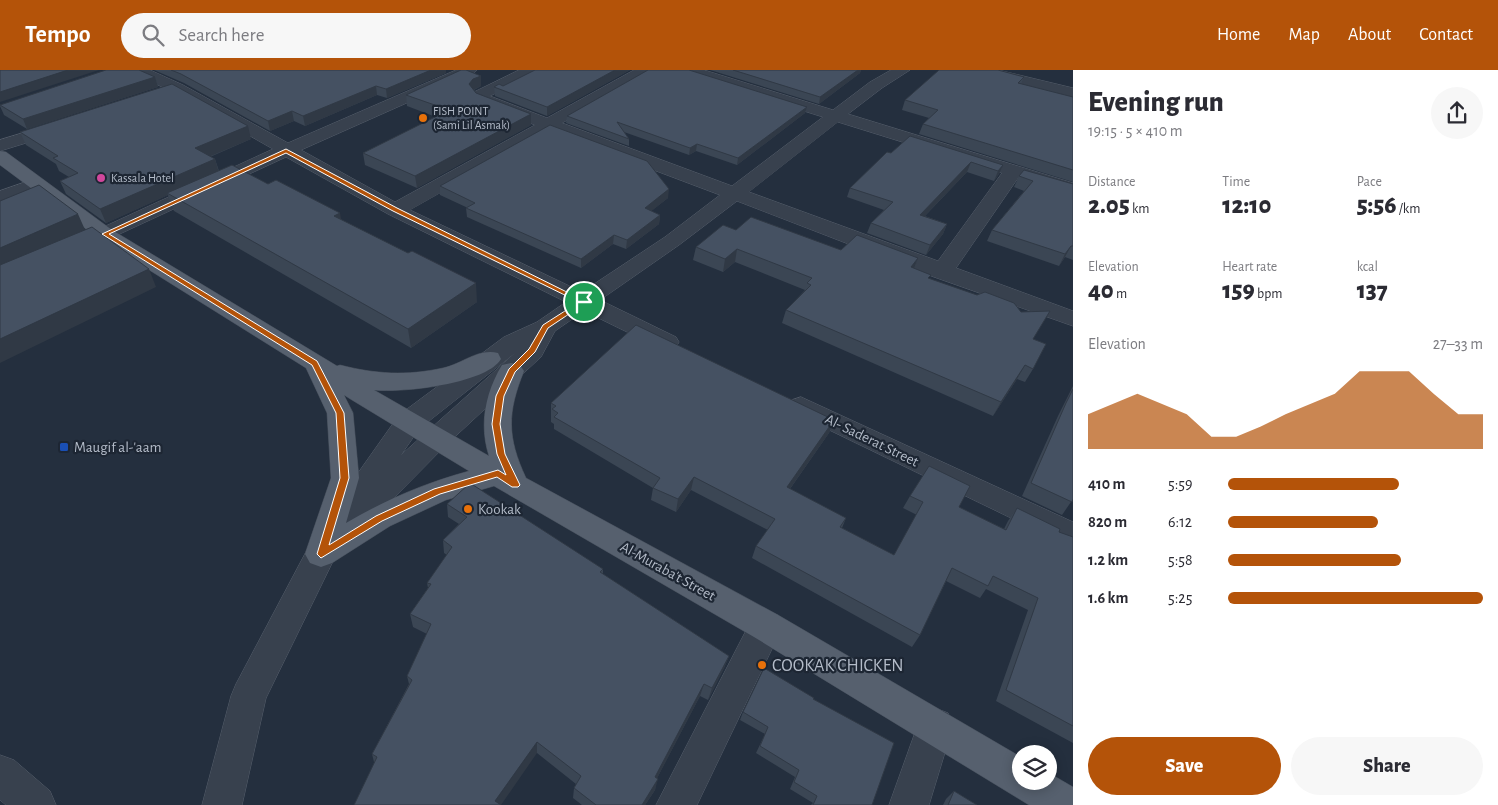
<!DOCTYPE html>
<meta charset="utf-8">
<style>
:root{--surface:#fff;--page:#f7f7f7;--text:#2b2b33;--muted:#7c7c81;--accent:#b45309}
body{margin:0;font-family:"Alegreya Sans",sans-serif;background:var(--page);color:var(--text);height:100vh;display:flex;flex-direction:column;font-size:19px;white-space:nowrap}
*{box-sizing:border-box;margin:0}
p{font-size:16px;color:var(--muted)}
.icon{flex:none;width:28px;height:28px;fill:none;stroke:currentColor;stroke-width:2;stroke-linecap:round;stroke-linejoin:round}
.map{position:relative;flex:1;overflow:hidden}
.sheet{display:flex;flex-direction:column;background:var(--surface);width:425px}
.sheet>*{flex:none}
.fabs{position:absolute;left:1012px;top:675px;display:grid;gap:10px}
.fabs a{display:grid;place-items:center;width:45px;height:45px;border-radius:50%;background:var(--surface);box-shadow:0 2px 12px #0003;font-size:25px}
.pin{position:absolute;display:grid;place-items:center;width:42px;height:42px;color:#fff;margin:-21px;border:2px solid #fff;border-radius:50%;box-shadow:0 1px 5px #0007}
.round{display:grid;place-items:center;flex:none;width:52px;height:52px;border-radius:26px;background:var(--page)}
.headline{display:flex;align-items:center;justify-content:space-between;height:85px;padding:0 15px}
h1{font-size:28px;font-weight:800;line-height:38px}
.stats{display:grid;grid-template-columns:repeat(3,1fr);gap:8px;height:85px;padding:5px 15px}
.stats div{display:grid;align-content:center}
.stats b{font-size:25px;font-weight:800}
.stats small{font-size:14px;font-weight:400}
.stats p{font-size:14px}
.chart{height:140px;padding:10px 15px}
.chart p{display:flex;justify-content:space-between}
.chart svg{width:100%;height:90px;margin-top:5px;fill:var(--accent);opacity:.7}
.cta{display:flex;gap:10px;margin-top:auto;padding:10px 15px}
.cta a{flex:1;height:58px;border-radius:30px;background:var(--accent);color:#fff;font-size:20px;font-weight:800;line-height:58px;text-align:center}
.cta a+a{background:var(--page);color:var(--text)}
ul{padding:0 15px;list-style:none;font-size:16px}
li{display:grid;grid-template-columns:80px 60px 1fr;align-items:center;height:38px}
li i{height:12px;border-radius:6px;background:var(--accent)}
header{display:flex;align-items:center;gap:30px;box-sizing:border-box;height:70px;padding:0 25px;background:var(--accent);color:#fff}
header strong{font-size:24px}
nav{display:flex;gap:28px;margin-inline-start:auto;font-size:18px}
.search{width:350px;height:45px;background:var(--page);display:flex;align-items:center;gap:12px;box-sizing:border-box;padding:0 18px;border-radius:28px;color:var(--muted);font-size:19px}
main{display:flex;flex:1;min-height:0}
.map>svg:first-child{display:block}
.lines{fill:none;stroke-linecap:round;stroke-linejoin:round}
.minor-casing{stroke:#565f6c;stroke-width:1}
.major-casing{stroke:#414a57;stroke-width:1}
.minor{fill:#38414e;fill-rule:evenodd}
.major{fill:#56606e;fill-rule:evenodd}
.wall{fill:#3b4654}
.shaded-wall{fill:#303945}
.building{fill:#455162;stroke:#303945}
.route{fill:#b45309;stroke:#fff;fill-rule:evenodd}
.food-dot{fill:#e8710a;stroke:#1d2633;stroke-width:2}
.hotel-dot{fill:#d1479c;stroke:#1d2633;stroke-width:2}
.transit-dot{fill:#1a4fb4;stroke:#1d2633;stroke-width:2}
.labels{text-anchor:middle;stroke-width:4.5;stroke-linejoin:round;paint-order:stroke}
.far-poi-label{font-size:12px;fill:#b4bcc9;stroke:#1d2633;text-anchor:start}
.street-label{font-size:15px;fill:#b4bcc9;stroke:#1d2633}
.poi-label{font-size:15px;fill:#b4bcc9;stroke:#1d2633;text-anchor:start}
.near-poi-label{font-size:18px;fill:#b4bcc9;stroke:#1d2633;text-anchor:start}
</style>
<header>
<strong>Tempo</strong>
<div class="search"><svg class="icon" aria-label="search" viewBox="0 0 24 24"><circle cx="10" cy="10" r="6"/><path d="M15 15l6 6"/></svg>Search here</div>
<nav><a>Home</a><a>Map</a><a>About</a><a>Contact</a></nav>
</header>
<main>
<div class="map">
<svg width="1073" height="735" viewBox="0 0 1073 735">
<rect width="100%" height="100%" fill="#242f3e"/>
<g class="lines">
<defs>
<path id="minor" d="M129,0h21l33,15 105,58 168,-73h21l-3,3 -173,77 94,52 140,-77 -58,-23 -5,-7 2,-3 45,-22h20l-3,3 -46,23 57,22 87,-48h19l-3,3 -88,50 170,63 91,-69 -140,-44 -3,-3h24l129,40 37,-28 21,-12h19l-28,18 -34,26 225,69v12l-55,-17 -62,90 117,43v15l-139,-49 -197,-76 -58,44 -79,55 76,37 3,5 -3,5 -9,3 -9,-3 -74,-36 -29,20 -14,26 -95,88 -71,72 -11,4 -5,-2 -19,28 -74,151 -24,107h-40l29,-109 5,-12 81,-153 82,-116 105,-78 33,-15 29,-20 -178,-88 -102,-57 -201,93 -7,2 -7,-2 -4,-4 4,-4 202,-93 -102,-58 -39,-18zM838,52l164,51 -64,88 -189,-69zM550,61l170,64 -55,42 -83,55 -172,-82zM515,283l-114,102 18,-26z
M971,0h27l75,18v10l-99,-25z
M59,52l6,1 3,4 -3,4 -65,20v-11z
M37,108l7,2 3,4 -3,4 -44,16v-13z
M801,327l272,125v26l-281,-136 -4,-6 4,-6z
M766,541l12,4 5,11 -86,179h-41l98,-190z
M935,638l13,5 5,13 -24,79h-40l33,-92z
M0,685l14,5 36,31 6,14h-50l-6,-5z"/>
<path id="major" d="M0,81l6,1 106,78 225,136 3,-1c35,9 67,11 103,3 19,-4 35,-20 55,-15l3,6c-15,25 -99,34 -127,31l115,66c-10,-31 -4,-63 13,-91l9,-2 9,2 4,6c-17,42 -17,66 2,107l252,137 243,142v24h28v-8l24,14v18h-44l-275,-168 -260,-151 -48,14 -56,26 -58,37 -11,4 -11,-4 -5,-9 26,-76 -4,-65 -21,-45 -208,-130 -98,-73zM344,325l8,5 117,71c-44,12 -84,29 -123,52l13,-45 -6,-65z"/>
</defs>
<!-- minor casing -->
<use href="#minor" class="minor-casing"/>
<!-- major casing -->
<use href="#major" class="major-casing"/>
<!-- minor -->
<use href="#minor" class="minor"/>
<!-- major -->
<use href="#major" class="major"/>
</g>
<!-- wall -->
<path class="wall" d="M154,0h292v3l-59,25 -10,-3 -72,31 -11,-5 -24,10 -86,-48z
M535,0h95l-83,46 -52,-20 -1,-9 9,-1z
M710,0h151l-1,3 -41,31z
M481,6v10l-7,4 2,3 55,21v11l-114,63 -52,-23 -2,-12 73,-36 -29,-11 -1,-11z
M155,7l3,10 -131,42 -23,-14 -4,-9v-1z
M1024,7l-3,7 52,13v85l-154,-48 4,-10 6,-6 -27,-8 3,-10z
M807,37l-2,6 -68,52 -41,-14 -7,4 -65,-23 5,7v7l-63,-23 1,-7z
M20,62l231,7 -41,18 5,2 4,12 49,13 73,36 136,82 -66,46 -237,-137 -6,-16 -62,28 -40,-29 -6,-13 9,-4 -10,-6 -3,-7 -30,-19z
M891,83l112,12 -4,9 -5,7 -27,-9 -42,44 22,8 -4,10 -17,21 -59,-22 4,-10 13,-13 -37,-13 3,-9z
M1019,106l54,8v76l-8,-3 -6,9 -72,-25 5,-11 32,-39 -10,-4z
M440,116l228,12 -17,13 9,4 -1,9 -33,25 -13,-5 -32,24 -114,-51 -1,-9h2l-28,-13z
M736,160l105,20 77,8 -4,11 119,70v30l-8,13 -8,-3 -24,37 -211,-93 4,-13 19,-20 -70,-28 -12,10 -30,-12 3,-13z
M1073,316v113l-11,16 -40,-19 36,-80z
M551,333l283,17 -5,13 -39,56 56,29 -4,10 52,27 23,-40 -14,-7 7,-12 49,11 45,22 4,-8 9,-13 42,24 14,5v206l-77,-42 32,-91 -42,-21 -6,9 -34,-17 -26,54 -8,12 -160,-89 4,-12 12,-16 -77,-40 -15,22 -25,-12 2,-12 -99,-59v-5l-3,-2z
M447,434l156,65v5l126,82 -5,12 -16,32 -8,-4 -43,82 -2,12 -10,15h-63l-9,-7 1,-10 2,-4 -39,-31 -163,9 -2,-8 37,-70 -2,-8 20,-42 -14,-7 -3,-13 18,-26 -1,-5 20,-28 -3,-2 -1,-13 16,-16 -11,-7z
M813,629l59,106h-61l2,-2 -23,-14 5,-12 -39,-24 9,-19 -25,-14 3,-8z
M954,721l23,14h-34l3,-6z"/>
<!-- shaded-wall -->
<path class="shaded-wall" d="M68,0h31l-99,32v-10z
M431,0h15v3l-59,25 -1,-9z
M615,0h15l-83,46v-9z
M858,0h3l-1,3 -41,31 1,-7z
M481,6v10l-8,4 -4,-6 4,-5z
M155,7l3,10 -131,42 -4,-10z
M376,16l1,9 -72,31 -2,-10z
M807,37l-2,6 -68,52 1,-7z
M292,41l2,10 -24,10 -2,-10z
M531,44v11l-114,63 -2,-12z
M248,56l3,13 -52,22 -4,-13z
M697,74l-1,7 -7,4 1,-7z
M215,89l4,14 -52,20 1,2 -62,28 -6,-14z
M971,92l-4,10 -50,52 3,-9z
M1003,95l-4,9 -5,7 4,-10z
M669,119l-1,9 -24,19 1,-9z
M340,143l3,18 -9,-15z
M78,144l8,18 -86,38v-22z
M660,145l-1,9 -33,25 1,-9z
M947,154l-4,10 -17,21 4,-10z
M614,165l-1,9 -32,24v-9z
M1071,176l-6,11 -6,9 6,-12z
M737,179l-2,13 -12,10 2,-13z
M918,188l-5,13 -2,-4z
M149,199l7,18 -156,76v-24z
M476,213l1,19 -66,46 -3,-19z
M1025,295l-8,14 -24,37 8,-14z
M834,350l-5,13 -47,67 5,-13z
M694,407l-3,13 -15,22 2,-13z
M729,586l-5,12 -16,32 4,-12z
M704,614l-4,12 -48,92 3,-11z
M537,672v11l-36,52 -6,-4z
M658,709l-3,11 -10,15h-3z"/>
<!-- building -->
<path class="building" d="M0,0h68l-68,22z
M106,0h33l16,7 -132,42 -23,-14z
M171,0h260l-45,19 -10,-3 -73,30 -11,-5 -24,10 -87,-47z
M461,0h5l15,6 -8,3 -4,5 7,9 55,21 -116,62 -52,-23 86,-43 -43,-15z
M535,0h80l-68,37 -53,-20 5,-3 4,2z
M648,0h41l118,37 -69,51 -41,-14 -7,4 -73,-26 12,17 -62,-23z
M733,0h125l-38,27z
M939,0h59l26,7 -6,6 55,14v73l-150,-46 15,-14 -33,-10z
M172,14l76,42 -53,22 20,11 -115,50 -40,-28 18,-8 -25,-15 5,-2 -38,-24z
M550,55l97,36 22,28 -24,19 15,7 -33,25 -13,-5 -33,24 -115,-51 9,-5 -35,-17z
M910,66l93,29 -5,6 -27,-9 -51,53 27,9 -17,21 -59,-22 22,-21 -43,-14 37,-36 4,1z
M232,95l36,19 8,-4 64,33 -6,3 74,37 4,-2 64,32 -68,46 -241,-136z
M1024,100l49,14v62h-2l-6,8 -73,-24 41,-49 -14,-5z
M39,115l39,29 -78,34v-47z
M751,147l90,33 16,-15 61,23 -7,9 20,8 -3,3 49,17 8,-3 29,11 7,9 29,-1 -17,28 13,5 -13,25 -8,-4 -24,37 -215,-92 25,-25 -4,-2 5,-5 -75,-29 -12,10 -29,-12 27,-22 13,5z
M92,157l57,42 -149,70v-74z
M636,255l198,95 -47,67 59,31 -6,9 54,28 29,-53 -13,-6 19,-30 41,20 -11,21 47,23 11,-22 43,21 -1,3 14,5v189l-67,-36 32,-92 -45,-22 -5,10 -36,-18 -32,67 -164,-89 19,-27 -81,-42 -16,22 -25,-11 7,-10 -106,-61 4,-4 -6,-4 4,-3 -5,-3z
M1073,319v110l-1,3 -41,-19 35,-80z
M470,413l133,86 -3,3 129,84 -17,32 -8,-4 -49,93 3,2 -16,26h-46l-22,-17 7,-12 -44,-34 -42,59 6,4h-147l23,-48 -5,-3 40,-74 -5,-4 24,-52 -21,-10 21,-30 -4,-1 25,-36 -9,-7 24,-23 -20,-13z
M764,598l50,30 -1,1 81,44 -22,62h-59l4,-9 -23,-14 5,-12 -39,-24 8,-19 -25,-15z
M954,721l23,14h-29z"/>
<!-- route -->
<path class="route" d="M286,79l111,59 190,94 -39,26 -13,24 -20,20 -11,24 -4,28 5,30 15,31 -2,2h-6l-15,-10 -57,17 -58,27 -61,37 -4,-4 23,-76 -4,-65 -24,-48 -210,-131zM286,83l107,58 186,91 -36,23 -14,24 -20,20 -13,27 -4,28 5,30 9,21 -8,-5 -64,19 -58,27 -47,29 20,-67 -5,-65 -27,-52 -208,-127z"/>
<!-- markers -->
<g class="food-dot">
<circle cx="423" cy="48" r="5"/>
<circle cx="468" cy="439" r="5"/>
<circle cx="762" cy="595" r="5"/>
</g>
<circle class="hotel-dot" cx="101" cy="108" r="5"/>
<rect class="transit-dot" x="59" y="372" width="10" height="10" rx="2.5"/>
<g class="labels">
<!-- far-poi labels -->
<g class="far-poi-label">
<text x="433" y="45">FISH POINT<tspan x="433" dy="14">(Sami Lil Asmak)</tspan></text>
<text x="111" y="112">Kassala Hotel</text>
</g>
<!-- street labels -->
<g class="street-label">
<text transform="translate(872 370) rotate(26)" y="5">Al- Saderat Street</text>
<text transform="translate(668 501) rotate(29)" y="5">Al-Muraba't Street</text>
</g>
<!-- poi labels -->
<g class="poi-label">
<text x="74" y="382">Maugif al-'aam</text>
<text x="478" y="444">Kookak</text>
</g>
<!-- near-poi labels -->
<g class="near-poi-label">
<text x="772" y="601">COOKAK CHICKEN</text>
</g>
</g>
</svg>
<div class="fabs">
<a><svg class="icon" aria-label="layers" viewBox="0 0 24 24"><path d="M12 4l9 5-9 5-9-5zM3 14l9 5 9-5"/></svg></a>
</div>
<div class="pin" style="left:584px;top:232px;background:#1e9e55"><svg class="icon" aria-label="arrive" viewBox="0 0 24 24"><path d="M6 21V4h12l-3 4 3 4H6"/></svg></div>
</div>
<section class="sheet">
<div class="headline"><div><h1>Evening run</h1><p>19:15 · 5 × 410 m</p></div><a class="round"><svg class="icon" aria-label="share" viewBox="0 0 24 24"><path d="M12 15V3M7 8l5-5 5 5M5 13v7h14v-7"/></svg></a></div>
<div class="stats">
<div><p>Distance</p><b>2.05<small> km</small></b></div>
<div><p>Time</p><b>12:10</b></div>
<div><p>Pace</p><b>5:56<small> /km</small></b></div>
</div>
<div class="stats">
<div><p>Elevation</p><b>40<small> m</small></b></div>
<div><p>Heart rate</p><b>159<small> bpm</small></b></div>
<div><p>kcal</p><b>137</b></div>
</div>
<div class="chart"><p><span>Elevation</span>27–33 m</p>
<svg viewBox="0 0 160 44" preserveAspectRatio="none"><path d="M0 44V27L10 22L20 17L30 22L40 27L50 38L60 38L70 33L80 27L90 22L100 17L110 6L120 6L130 6L140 17L150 27L160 27V44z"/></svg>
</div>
<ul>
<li><b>410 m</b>5:59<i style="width:67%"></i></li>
<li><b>820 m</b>6:12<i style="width:59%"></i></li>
<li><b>1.2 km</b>5:58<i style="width:68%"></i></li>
<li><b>1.6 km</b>5:25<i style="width:100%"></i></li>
</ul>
<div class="cta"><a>Save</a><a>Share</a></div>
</section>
</main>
